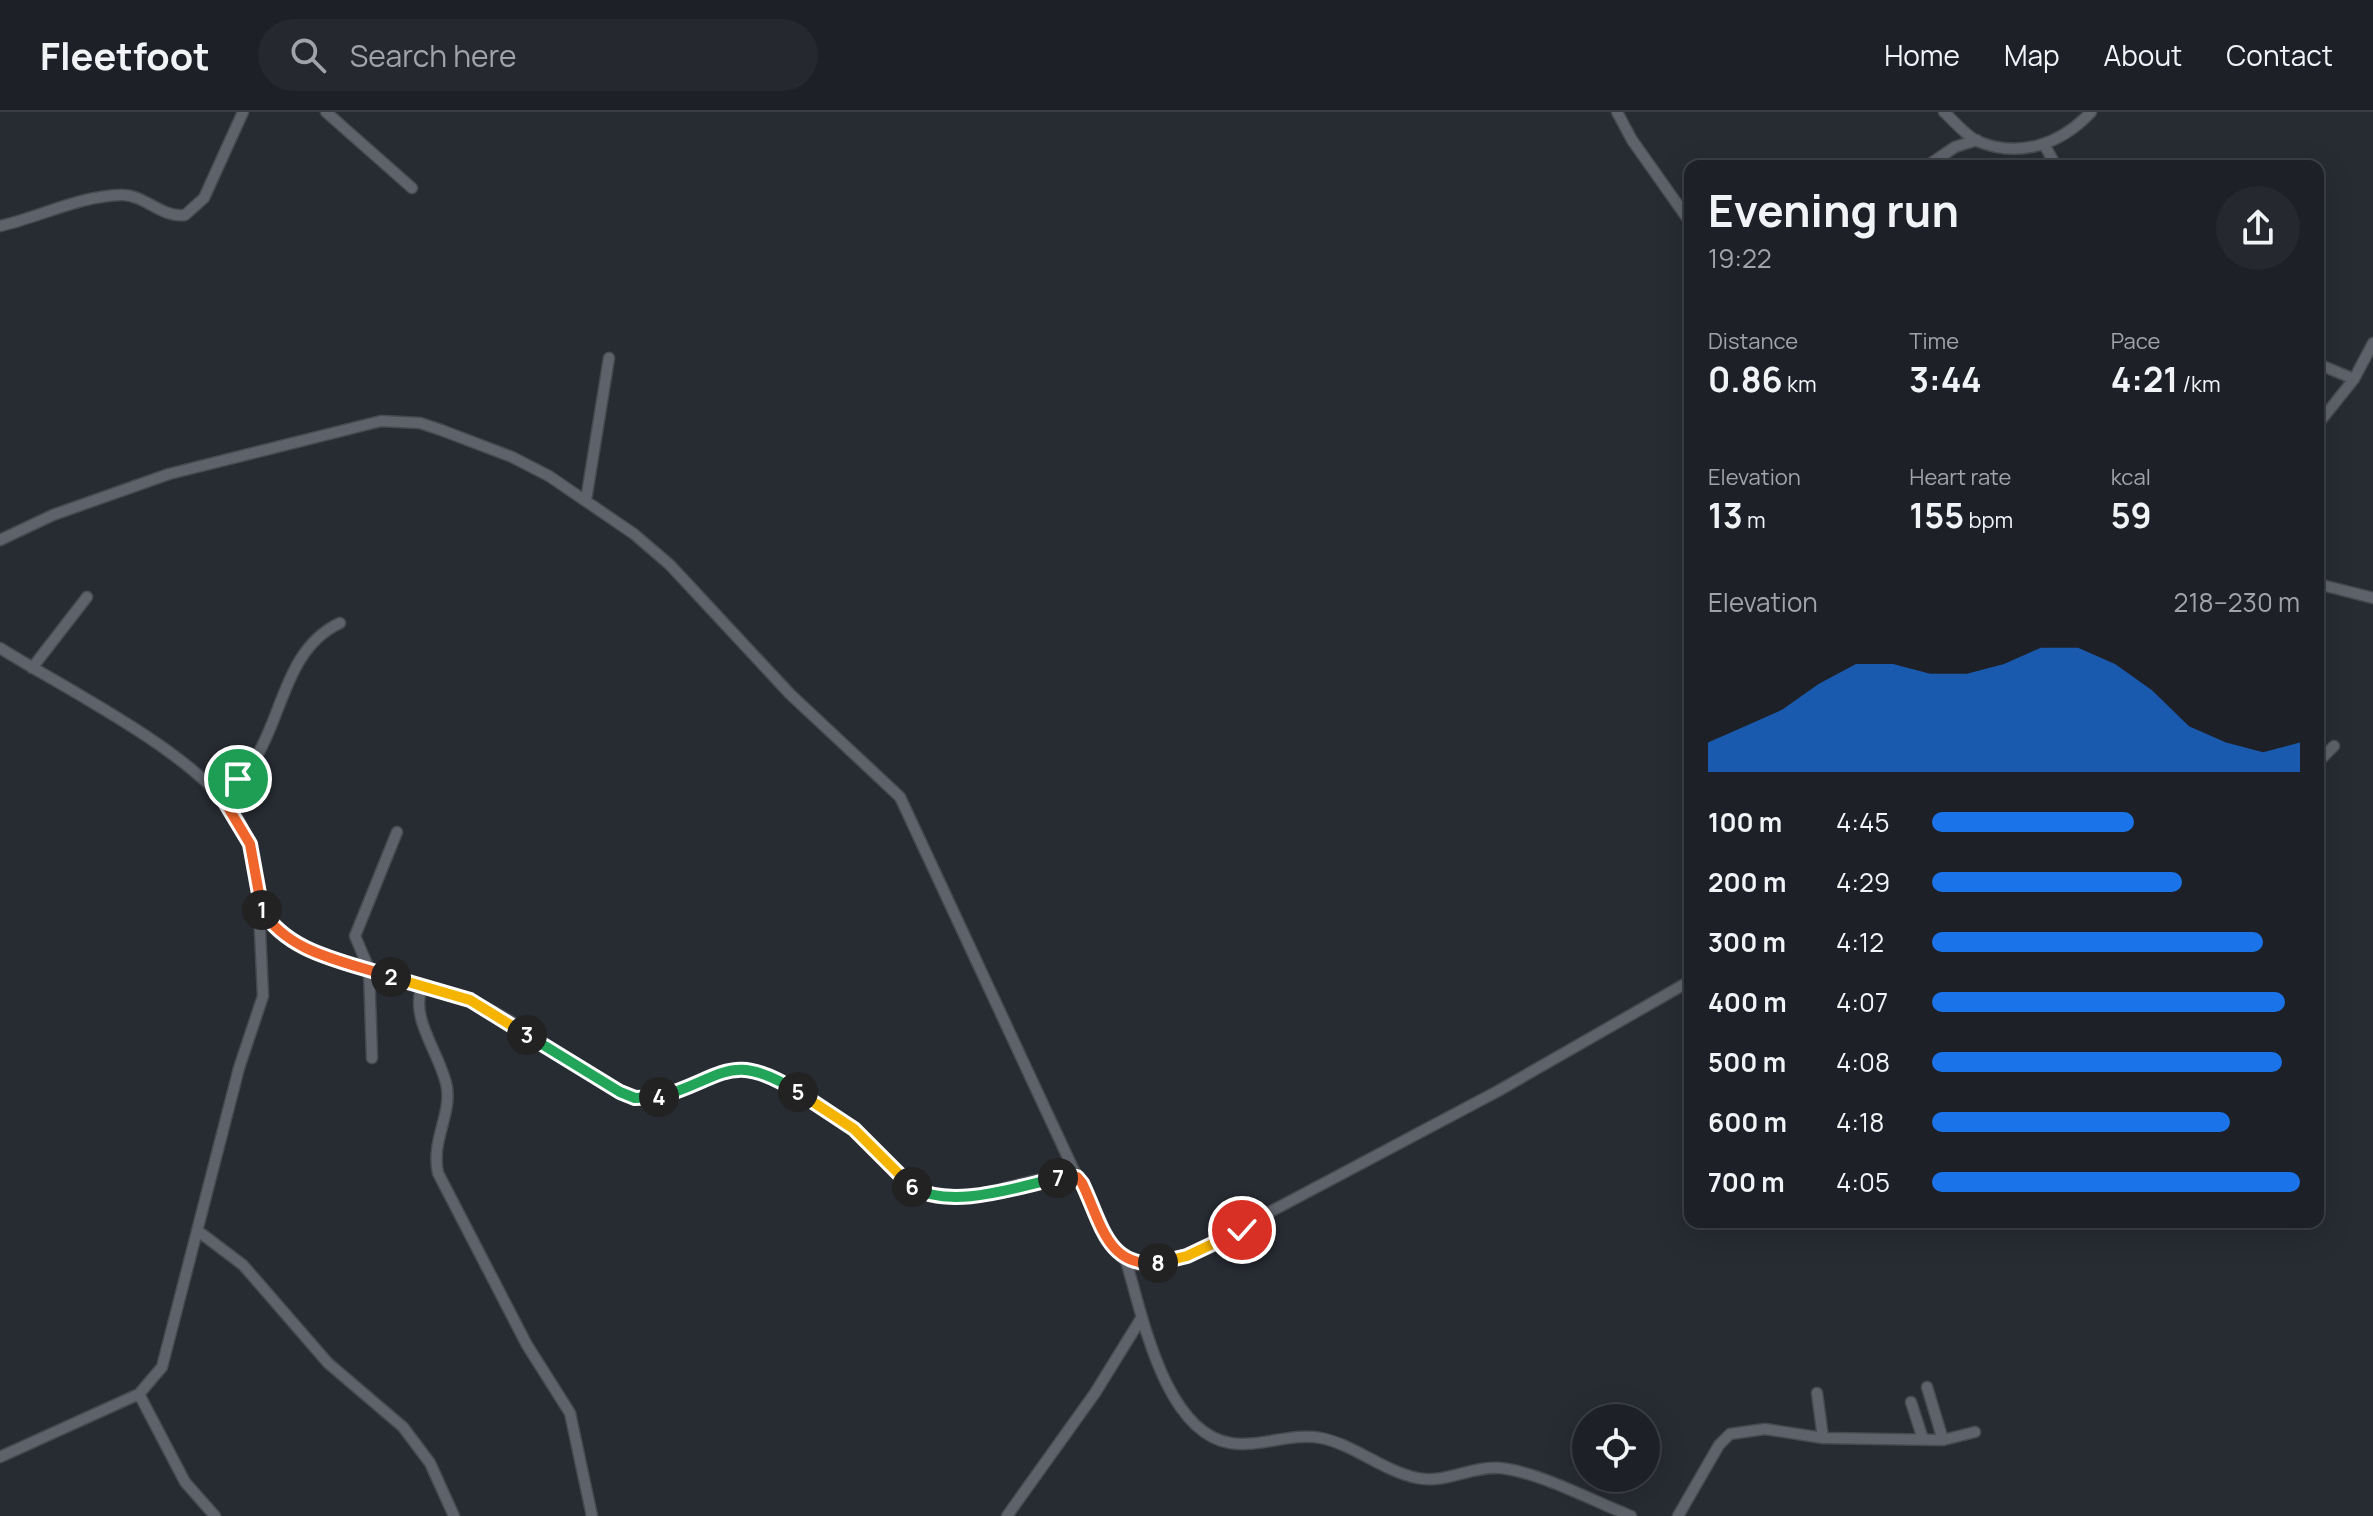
<!DOCTYPE html>
<meta charset="utf-8">
<style>
:root{--surface:#1d2026;--page:#25282e;--text:#f1f3f6;--muted:#a0a3a7;--line:#3b3e43;--accent:#1a73e8}
body{margin:0;font-family:Manrope,sans-serif;background:var(--page);color:var(--text);height:100vh;display:flex;flex-direction:column;font-size:30px;white-space:nowrap}
*{box-sizing:border-box;margin:0}
p{font-size:26px;color:var(--muted)}
.icon{flex:none;width:44px;height:44px;fill:none;stroke:currentColor;stroke-width:2;stroke-linecap:round;stroke-linejoin:round}
.map{position:relative;flex:1;overflow:hidden}
.side{position:absolute;left:1684px;top:48px;width:640px;height:1068px;display:flex;flex-direction:column;background:var(--surface);border-radius:16px;box-shadow:0 8px 32px #0002,0 0 0 2px var(--line)}
.side>*{flex:none}
.tools{position:absolute;left:1572px;top:1292px;display:grid;gap:16px}
.tools a{display:grid;place-items:center;width:88px;height:88px;border-radius:50%;background:var(--surface);box-shadow:0 8px 32px #0002,0 0 0 2px var(--line);font-size:40px}
.pin{position:absolute;display:grid;place-items:center;width:68px;height:68px;color:#fff;margin:-34px;border:4px solid #fff;border-radius:50%;box-shadow:0 2px 8px #0007}
.km{position:absolute;width:40px;height:40px;margin:-20px;border-radius:50%;background:#222;color:#fff;font-size:22px;line-height:40px;text-align:center}
.round{display:grid;place-items:center;flex:none;width:84px;height:84px;border-radius:42px;background:var(--page)}
.summary{display:flex;align-items:center;justify-content:space-between;height:136px;padding:0 24px}
h1{font-size:44px;font-weight:700;line-height:60px}
.metrics{display:grid;grid-template-columns:repeat(3,1fr);gap:12px;height:136px;padding:8px 24px}
.metrics div{display:grid;align-content:center}
.metrics b{font-size:34px;font-weight:700}
.metrics small{font-size:22px;font-weight:400}
.metrics p{font-size:22px}
.chart{height:224px;padding:16px 24px}
.chart p{display:flex;justify-content:space-between}
.chart svg{width:100%;height:144px;margin-top:8px;fill:var(--accent);opacity:.7}
ul{padding:0 24px;list-style:none;font-size:26px}
li{display:grid;grid-template-columns:128px 96px 1fr;align-items:center;height:60px}
li i{height:20px;border-radius:10px;background:var(--accent)}
header{display:flex;align-items:center;gap:48px;box-sizing:border-box;height:112px;padding:0 40px;background:var(--surface);border-bottom:2px solid var(--line)}
header strong{font-size:38px}
nav{display:flex;gap:44px;margin-inline-start:auto;font-size:28px}
.search{width:560px;height:72px;background:var(--page);display:flex;align-items:center;gap:20px;box-sizing:border-box;padding:0 28px;border-radius:44px;color:var(--muted);font-size:30px}
.map>svg:first-child{display:block}
.lines{fill:none;stroke-linecap:round;stroke-linejoin:round}
.street-casing{stroke:#46494e;stroke-width:13}
.street{stroke:#5e626a;stroke-width:10}
.split-1-casing{stroke:#fff;stroke-width:16}
.split-2-casing{stroke:#fff;stroke-width:16}
.split-3-casing{stroke:#fff;stroke-width:16}
.split-4-casing{stroke:#fff;stroke-width:16}
.split-5-casing{stroke:#fff;stroke-width:16}
.split-6-casing{stroke:#fff;stroke-width:16}
.split-7-casing{stroke:#fff;stroke-width:16}
.split-8-casing{stroke:#fff;stroke-width:16}
.split-9-casing{stroke:#fff;stroke-width:16}
.split-1{stroke:#f0652b;stroke-width:10}
.split-2{stroke:#f0652b;stroke-width:10}
.split-3{stroke:#f5b400;stroke-width:10}
.split-4{stroke:#22a559;stroke-width:10}
.split-5{stroke:#22a559;stroke-width:10}
.split-6{stroke:#f5b400;stroke-width:10}
.split-7{stroke:#22a559;stroke-width:10}
.split-8{stroke:#f0652b;stroke-width:10}
.split-9{stroke:#f5b400;stroke-width:10}
</style>
<header>
<strong>Fleetfoot</strong>
<div class="search"><svg class="icon" aria-label="search" viewBox="0 0 24 24"><circle cx="10" cy="10" r="6"/><path d="M15 15l6 6"/></svg>Search here</div>
<nav><a>Home</a><a>Map</a><a>About</a><a>Contact</a></nav>
</header>
<div class="map">
<svg width="2373" height="1404" viewBox="0 0 2373 1404">
<rect width="100%" height="100%" fill="#272b32"/>
<g class="lines">
<defs>
<path id="street" d="M326,0l86,76
M1617,0l15,28 58,82
M1944,0c10,9 21,23 33,29 43,18 84,3 114,-29
M2045,34l11,20
M1927,54l28,-19 22,-7
M0,114c40,-9 79,-30 121,-31 23,-1 40,23 64,20l19,-17 39,-86
M2318,252l36,15
M2318,312l36,-45 19,-36
M586,388l23,-142
M0,428l53,-25 116,-41 212,-53 39,2 21,7 71,27 37,19 85,58 36,31 120,129 110,103 177,380
M2318,472l55,14
M0,536c67,42 194,104 236,168 24,36 10,84 40,111 50,45 126,48 186,70 62,23 111,76 173,101 42,4 74,-36 117,-27 40,10 95,49 123,78 15,15 24,34 44,42 50,22 108,-20 158,-14l36,70 13,14 14,4 47,-9 311,-165 192,-110
M32,556l55,-71
M2318,650l16,-16
M220,682c13,-11 26,-20 35,-35 28,-44 31,-111 85,-136
M422,875c-13,32 20,69 25,101 4,28 -16,53 -9,85l89,172 43,68 22,103
M372,946l-3,-89 -14,-33 42,-104
M198,1119l45,34 85,98 75,64 27,36 24,53
M1126,1149c16,52 38,171 104,182 30,5 62,-11 91,-5 34,7 62,33 96,40 29,6 53,-12 83,-10 39,4 93,33 131,48
M1927,1275l16,53
M1817,1281l6,45
M139,1282l46,88 30,34
M1911,1290l12,37
M0,1345l139,-63 23,-27 77,-299 24,-72 -4,-88
M1007,1404l88,-123 47,-76
M1678,1404l41,-71 11,-11 35,-5 58,9 120,2 32,-8"/>
</defs>
<!-- street casing -->
<use href="#street" class="street-casing"/>
<!-- street -->
<use href="#street" class="street"/>
</g>
<g class="lines">
<defs>
<path id="split-1" d="M238,667l-18,15 30,50 12,66"/>
<path id="split-2" d="M262,798c27,44 83,51 129,67"/>
<path id="split-3" d="M391,865l79,23 57,35"/>
<path id="split-4" d="M527,923l93,57 15,6 24,-1"/>
<path id="split-5" d="M659,985c63,-17 70,-49 139,-5"/>
<path id="split-6" d="M798,980l56,37 58,58"/>
<path id="split-7" d="M912,1075c40,23 104,0 146,-9"/>
<path id="split-8" d="M1058,1066l19,-1 5,6c19,39 25,85 76,80"/>
<path id="split-9" d="M1158,1151l29,-7 55,-26"/>
</defs>
<!-- split-1 casing -->
<use href="#split-1" class="split-1-casing"/>
<!-- split-2 casing -->
<use href="#split-2" class="split-2-casing"/>
<!-- split-3 casing -->
<use href="#split-3" class="split-3-casing"/>
<!-- split-4 casing -->
<use href="#split-4" class="split-4-casing"/>
<!-- split-5 casing -->
<use href="#split-5" class="split-5-casing"/>
<!-- split-6 casing -->
<use href="#split-6" class="split-6-casing"/>
<!-- split-7 casing -->
<use href="#split-7" class="split-7-casing"/>
<!-- split-8 casing -->
<use href="#split-8" class="split-8-casing"/>
<!-- split-9 casing -->
<use href="#split-9" class="split-9-casing"/>
<!-- split-1 -->
<use href="#split-1" class="split-1"/>
<!-- split-2 -->
<use href="#split-2" class="split-2"/>
<!-- split-3 -->
<use href="#split-3" class="split-3"/>
<!-- split-4 -->
<use href="#split-4" class="split-4"/>
<!-- split-5 -->
<use href="#split-5" class="split-5"/>
<!-- split-6 -->
<use href="#split-6" class="split-6"/>
<!-- split-7 -->
<use href="#split-7" class="split-7"/>
<!-- split-8 -->
<use href="#split-8" class="split-8"/>
<!-- split-9 -->
<use href="#split-9" class="split-9"/>
</g>
</svg>
<div class="tools">
<a><svg class="icon" aria-label="locate" viewBox="0 0 24 24"><circle cx="12" cy="12" r="6"/><path d="M12 2v4M12 18v4M2 12h4M18 12h4"/></svg></a>
</div>
<div class="pin" style="left:238px;top:667px;background:#1e9e55"><svg class="icon" aria-label="arrive" viewBox="0 0 24 24"><path d="M6 21V4h12l-3 4 3 4H6"/></svg></div>
<div class="pin" style="left:1242px;top:1118px;background:#d93025"><svg class="icon" aria-label="check" viewBox="0 0 24 24"><path d="M5 12l5 5 9-10"/></svg></div>
<b class="km" style="left:262px;top:798px">1</b>
<b class="km" style="left:391px;top:865px">2</b>
<b class="km" style="left:527px;top:923px">3</b>
<b class="km" style="left:659px;top:985px">4</b>
<b class="km" style="left:798px;top:980px">5</b>
<b class="km" style="left:912px;top:1075px">6</b>
<b class="km" style="left:1058px;top:1066px">7</b>
<b class="km" style="left:1158px;top:1151px">8</b>
<section class="side">
<div class="summary"><div><h1>Evening run</h1><p>19:22</p></div><a class="round"><svg class="icon" aria-label="share" viewBox="0 0 24 24"><path d="M12 15V3M7 8l5-5 5 5M5 13v7h14v-7"/></svg></a></div>
<div class="metrics">
<div><p>Distance</p><b>0.86<small> km</small></b></div>
<div><p>Time</p><b>3:44</b></div>
<div><p>Pace</p><b>4:21<small> /km</small></b></div>
</div>
<div class="metrics">
<div><p>Elevation</p><b>13<small> m</small></b></div>
<div><p>Heart rate</p><b>155<small> bpm</small></b></div>
<div><p>kcal</p><b>59</b></div>
</div>
<div class="chart"><p><span>Elevation</span>218–230 m</p>
<svg viewBox="0 0 160 44" preserveAspectRatio="none"><path d="M0 44V35L10 30L20 25L30 17L40 11L50 11L60 14L70 14L80 11L90 6L100 6L110 11L120 19L130 30L140 35L150 38L160 35V44z"/></svg>
</div>
<ul>
<li><b>100 m</b>4:45<i style="width:55%"></i></li>
<li><b>200 m</b>4:29<i style="width:68%"></i></li>
<li><b>300 m</b>4:12<i style="width:90%"></i></li>
<li><b>400 m</b>4:07<i style="width:96%"></i></li>
<li><b>500 m</b>4:08<i style="width:95%"></i></li>
<li><b>600 m</b>4:18<i style="width:81%"></i></li>
<li><b>700 m</b>4:05<i style="width:100%"></i></li>
</ul>
</section>
</div>
